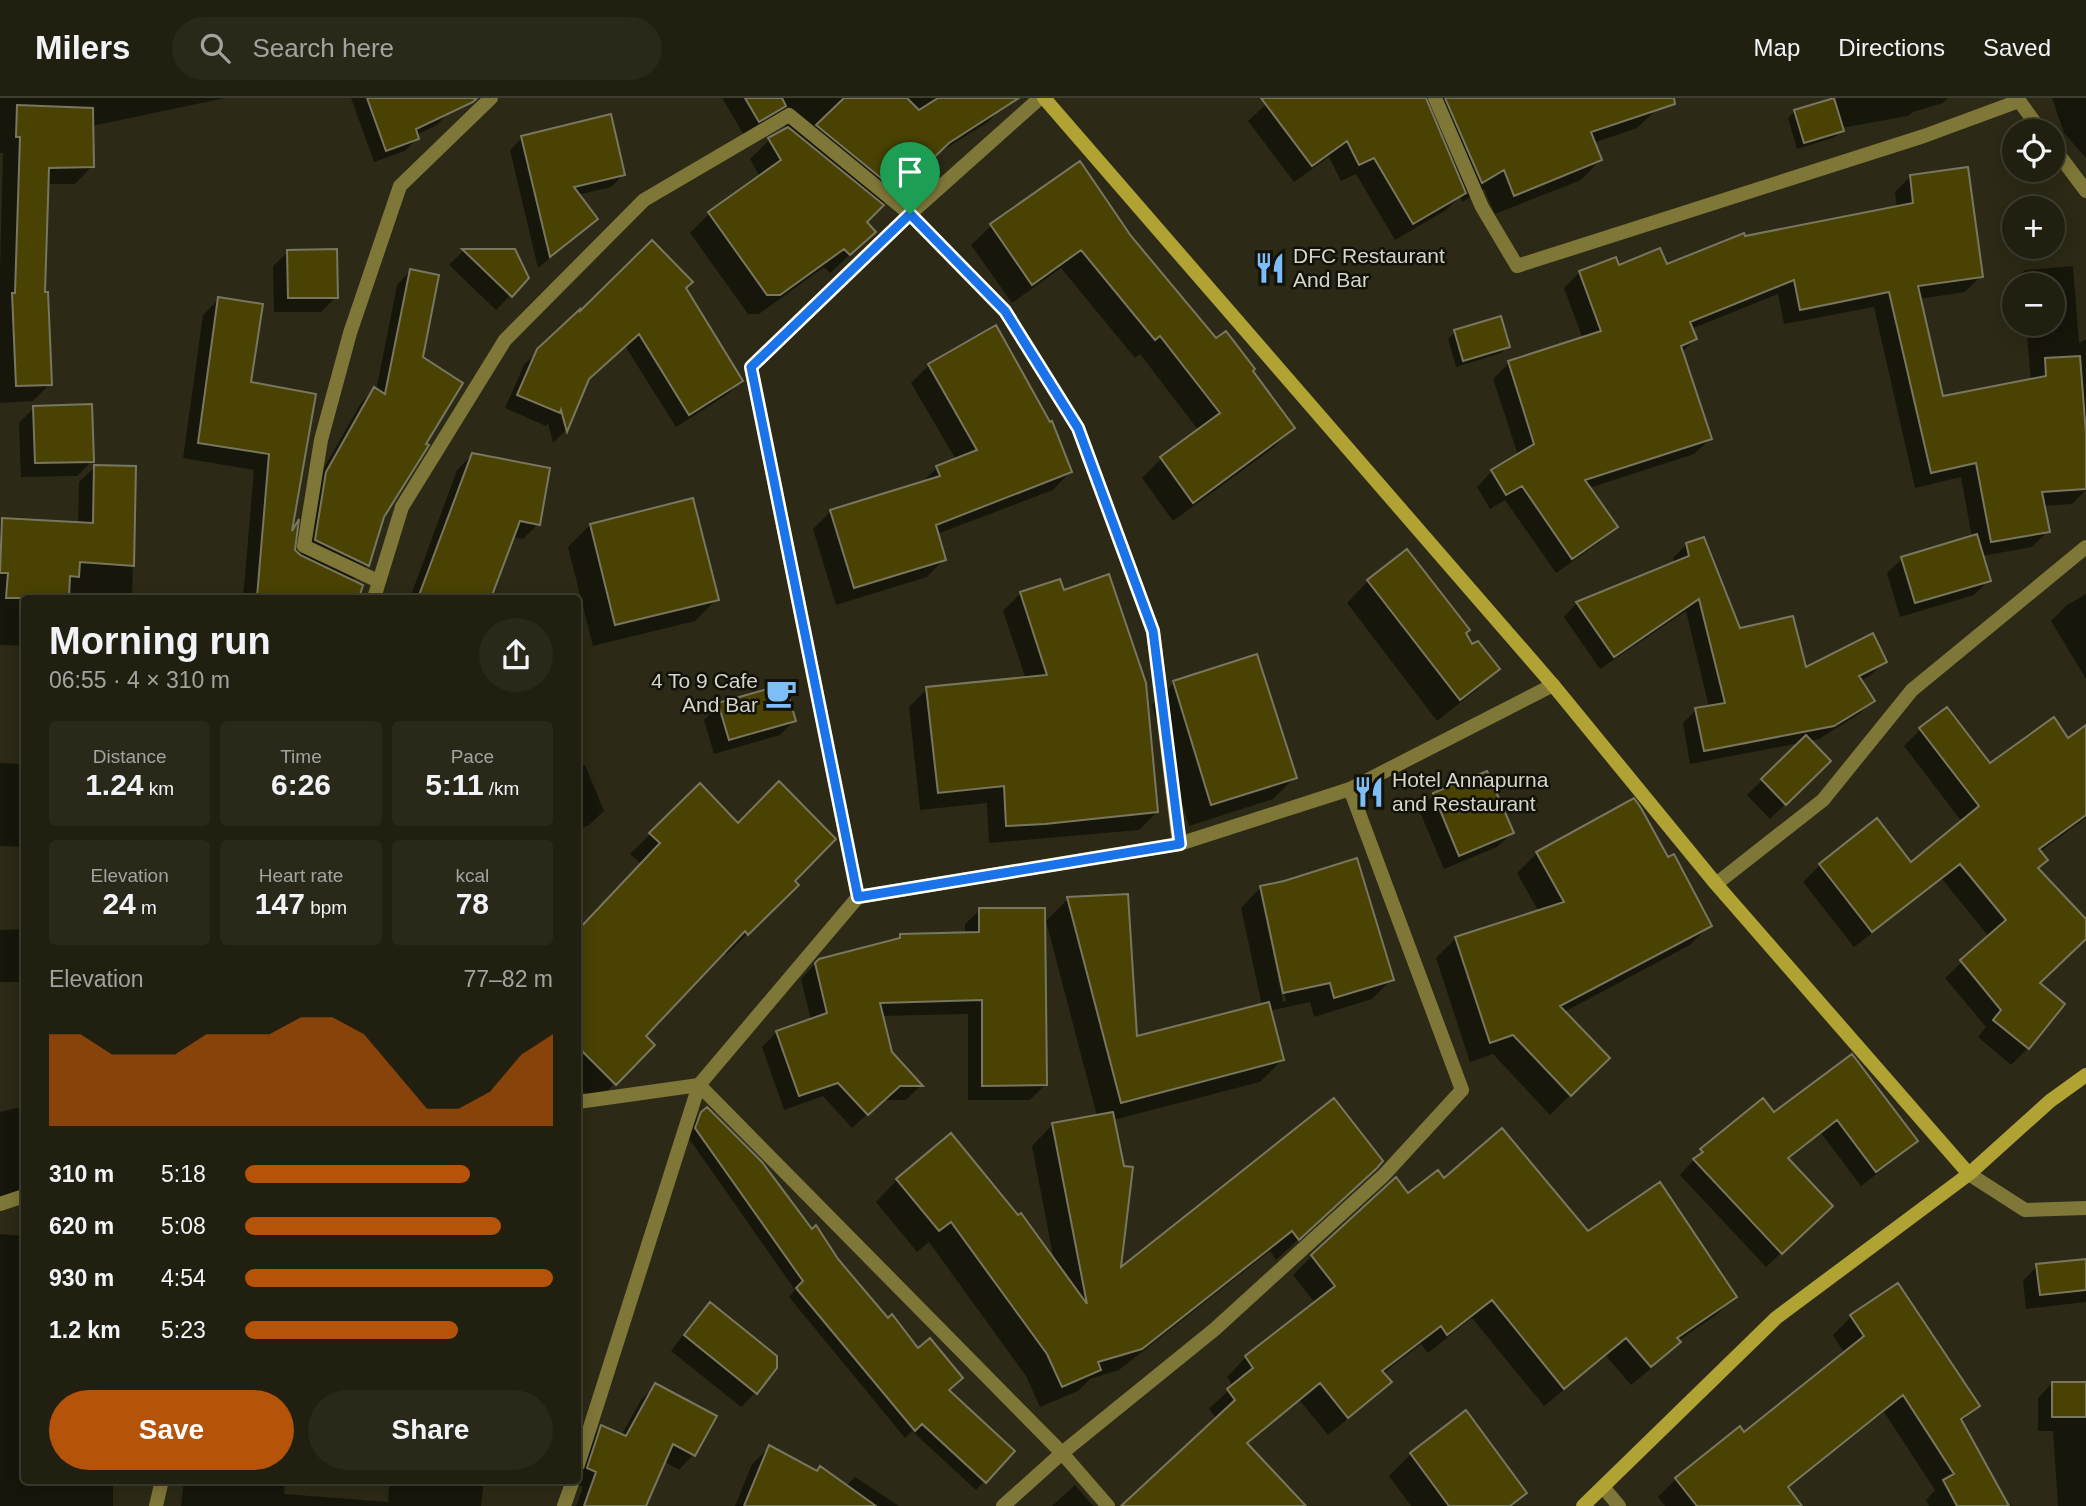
<!DOCTYPE html>
<meta charset="utf-8">
<style>
:root{--surface:#212010;--page:#292819;--text:#f1f3f6;--muted:#a2a39f;--line:#3e3e30;--accent:#b45309}
body{margin:0;font-family:Helvetica,sans-serif;background:var(--page);color:var(--text);height:100vh;display:flex;flex-direction:column;font-size:26px;white-space:nowrap}
*{box-sizing:border-box;margin:0}
p{font-size:23px;color:var(--muted)}
.icon{flex:none;width:38px;height:38px;fill:none;stroke:currentColor;stroke-width:2;stroke-linecap:round;stroke-linejoin:round}
.map{position:relative;flex:1;overflow:hidden}
.details{position:absolute;left:21px;top:497px;width:560px;height:889px;display:flex;flex-direction:column;background:var(--surface);border-radius:7px;box-shadow:0 4px 18px #0003,0 0 0 2px var(--line)}
.details>*{flex:none}
.tools{position:absolute;left:2002px;top:21px;display:grid;gap:14px}
.tools a{display:grid;place-items:center;width:63px;height:63px;border-radius:50%;background:var(--surface);box-shadow:0 4px 18px #0003,0 0 0 2px var(--line);font-size:35px}
.pin{position:absolute;display:grid;place-items:center;width:60px;height:60px;color:#fff;margin:-72px -30px;border-radius:50% 50% 50% 0;rotate:-45deg;box-shadow:0 0 7px #0007}
.pin .icon{rotate:45deg}
.round{display:grid;place-items:center;flex:none;width:74px;height:74px;border-radius:37px;background:var(--page)}
.head{display:flex;align-items:center;justify-content:space-between;height:119px;padding:0 28px}
h1{font-size:38px;font-weight:700;line-height:52px}
.figures{display:grid;grid-template-columns:repeat(3,1fr);gap:10px;height:119px;padding:7px 28px}
.figures div{display:grid;align-content:center;border-radius:7px;background:var(--page);text-align:center}
.figures b{font-size:30px;font-weight:700}
.figures small{font-size:19px;font-weight:400}
.figures p{font-size:19px}
.chart{height:196px;padding:14px 28px}
.chart p{display:flex;justify-content:space-between}
.chart svg{width:100%;height:126px;margin-top:7px;fill:var(--accent);opacity:.7}
.cta{display:flex;gap:14px;margin-top:auto;padding:14px 28px}
.cta a{flex:1;height:80px;border-radius:42px;background:var(--accent);color:#fff;font-size:28px;font-weight:700;line-height:80px;text-align:center}
.cta a+a{background:var(--page);color:var(--text)}
ul{padding:0 28px;list-style:none;font-size:23px}
li{display:grid;grid-template-columns:112px 84px 1fr;align-items:center;height:52px}
li i{height:18px;border-radius:9px;background:var(--accent)}
header{display:flex;align-items:center;gap:42px;box-sizing:border-box;height:98px;padding:0 35px;background:var(--surface);border-bottom:2px solid var(--line)}
header strong{font-size:33px}
nav{display:flex;gap:38px;margin-inline-start:auto;font-size:24px}
.search{width:490px;height:63px;background:var(--page);display:flex;align-items:center;gap:18px;box-sizing:border-box;padding:0 24px;border-radius:38px;color:var(--muted);font-size:26px}
.map>svg:first-child{display:block}
.shadow{fill:#0007;fill-rule:evenodd}
.building{fill:#494203;stroke:#797660;stroke-width:2}
.lines{fill:none;stroke-linecap:round;stroke-linejoin:round}
.service{stroke:#7f7738;stroke-width:14}
.minor{stroke:#7f7738;stroke-width:14}
.tertiary{stroke:#7f7738;stroke-width:14}
.secondary{stroke:#b0a334;stroke-width:14}
.route-casing{stroke:#fff;stroke-width:14}
.route{stroke:#1a73e8;stroke-width:9}
.labels{text-anchor:middle;stroke-width:5;stroke-linejoin:round;paint-order:stroke}
.poi-label{font-size:21px;fill:#d5d4c8;stroke:#13120a;text-anchor:start}
</style>
<header>
<strong>Milers</strong>
<div class="search"><svg class="icon" aria-label="search" viewBox="0 0 24 24"><circle cx="10" cy="10" r="6"/><path d="M15 15l6 6"/></svg>Search here</div>
<nav><a>Map</a><a>Directions</a><a>Saved</a></nav>
</header>
<div class="map">
<svg width="2086" height="1408" viewBox="0 0 2086 1408">
<rect width="100%" height="100%" fill="#2c2a16"/>
<!-- shadow -->
<path class="shadow" d="M0,0h225l-133,28v40l-17,18h-29l-3,109 7,91 -17,17 -33,2v-135l3,-115h-3z
M351,0h95l3,14 -12,13 -21,10 1,3 -12,13 -31,11z
M722,0h275l5,9 -14,15 -56,35 -50,48 -17,17 9,10 -44,41 -6,-6 -65,47h-11l-58,-81 19,-19 51,-37 -10,-18 19,-19 19,-11 -9,-8 -35,14z
M1273,0h380l4,11 -20,19 -44,15 7,17 -19,20 -86,34 -11,-25 -22,13 -2,-6 -14,14 -51,30 -39,-66 -15,7 -12,-24 -35,25 -46,-61z
M1830,0h118l-5,5 -30,9 -5,4 -67,12 1,2 -7,7 -38,12 -9,-31 7,-7 36,-10z
M2052,0h34v60l-22,-25z
M522,40l101,37 -12,12 -34,8 6,36 -45,37 -28,-118z
M1079,65l51,74 86,104 77,87 -20,20 -100,73 -31,-43 19,-19 38,-28 -59,-77 -5,4 -74,-90 -49,35 -41,-58 20,-19z
M1911,78l70,100 -16,16 -46,7 23,99 89,-17 -5,-57h27v-39h-39l2,39h-4l-3,-39 16,-15 48,-4 6,77 7,-4v151l-14,14 -29,2 5,25 -16,16 -50,9 7,24 -15,15 -74,22 -13,-44 15,-14 70,-21 -11,-61 -46,11 -41,-181 -90,17 -6,-30 -87,35 4,10 -13,13 28,87 -16,15 -105,34 27,38 -16,16 -44,31 -51,-73 -15,9 -13,-22 15,-16 26,-16 -25,-76 16,-16 74,-24 -19,-51 16,-16 38,-5h48l78,-29 153,-30 -2,-16z
M514,152l13,28 -31,32 -47,-45 14,-14z
M288,154l48,45 -15,15h-47l-1,-46z
M410,173l-27,245 -15,49 -16,16 9,5 -4,12h-114l11,-128 -71,-12 20,-143 16,-16 30,84 64,12 -23,135 6,-6 -3,26 8,7 12,-70 48,-84 13,-13 2,1 21,-106z
M684,190l57,93 -13,13 -52,33 -51,-81 -38,34 -22,51 -12,12 -5,-20 -2,3 -41,-18 19,-43 14,-14z
M1455,234l53,14 -7,7 -45,14 -8,-28z
M929,267l141,107 -17,18 -116,44 7,25 -17,18 -91,28 -23,-76 18,-18 90,-28 16,-15 19,-8 -45,-77z
M34,310l58,53 -15,15 -56,1 -2,-54z
M472,357l66,69 -15,15 -11,-2 -23,61h-79l47,-128z
M95,369l40,1 -3,130h-108v48l-24,-1v-123l2,-3 76,5 1,-42z
M590,427l127,74 -22,22 -102,25 -25,-99z
M1687,446l52,86 66,40 80,-9 -14,14 -11,6 13,19 -14,14 -40,25 -9,2 19,20 -59,58 -23,-24 53,-52 -110,21 -7,-41 13,-13 13,-3 -23,-96 -86,58 -36,-52 13,-14 97,-39 -1,-6z
M1368,483l96,53 7,12 26,23 -22,22 -38,30 -90,-118z
M1021,495l136,219 -18,18 -150,13 -2,-40 -67,7 -11,-103 18,-18 99,-10 -23,-68z
M2086,496v85l-35,-58 16,-16z
M1174,585l121,94 -22,22 -84,27 -37,-121z
M24,604v145l-24,-1v-83l19,1z
M719,607l75,16 -14,14 -66,19 -10,-34z
M2086,629v91l-47,34 -2,17 49,52v16l-48,47 25,20 -35,44 -17,17 -33,-28 8,-10 -41,-49 44,-41 -47,-58 -88,68 -51,-65 17,-17 57,-44 33,44 52,-43 -58,-76 17,-17 69,37 78,-26z
M585,667l19,46 -15,14 -11,5v-62z
M1486,675l26,60 -15,14 -53,22 -25,-59 15,-15z
M700,688l96,99 -69,69 -3,-3 -80,85 9,9 -58,58 -17,-17v-123l5,-5 -5,-5v-22l63,-67 -11,-10z
M1537,755l130,7 43,65 -20,20 -126,67 44,46 -58,57 -57,-61 -23,8 -34,-104 20,-20 83,-26 -22,-39z
M1261,789l131,92 -20,20 -58,18 -4,-15 -41,9 13,49 -22,22 -147,38 6,151 241,-88 -84,77 -6,-9 -151,119 -29,9 -12,12 -38,16 -14,-31 -97,-134 -12,10 -41,-50 21,-22 54,-44 103,125 -22,-115 21,-22 44,-8 -51,-195 22,-22 68,139 126,-32 -21,-98zM1262,802h3l21,101 -3,1z
M980,812l65,175 -15,15h-62v-86l-87,2 10,37 29,33 -14,14h-23l-31,28 -29,-32 -39,14 -22,-63 15,-15 34,-12 -10,-41 18,-19 76,-19 6,-5 64,-2v-10z
M24,831v53h-24v-52z
M1851,959l65,83 -15,15 -40,31 -40,-53 -34,27 29,61 -50,46 -86,-92 22,-24 72,-37z
M24,1008v79l-13,14 -11,3v-90z
M702,1015l110,118 75,89 31,31 29,40 66,60 -37,39 -64,-59 -7,7 -116,-141 6,-7 -107,-153 5,-15z
M578,1043h1l-1,75z
M1444,1083l143,52 148,63 -19,19 -38,26 -18,20 -29,24 -25,-29 -62,50 -72,-88 -44,35 -7,-9 -39,30 7,8 -19,19 -42,34 -28,-34 -54,44 57,61h-174l88,-87 -8,-10 24,-23 -6,-9 19,-20 69,-54 -22,-28 19,-19 96,-61z
M0,1136l24,2v244h93l-4,1v25h-113z
M2086,1162v42l-60,7 -3,-28 14,-15z
M1898,1188l79,120 -16,17 46,83h-78l-3,-6 9,-10 -51,-78 -97,77 13,17h-135l-7,-9 18,-18 68,-45 101,-80 -12,-19 18,-18z
M710,1207l46,87 -15,15 -70,-56 24,-32z
M2052,1285h34v123h-28l-5,-75h-15v-33z
M656,1287l37,70 -14,15 -16,-9 -19,45h-68l7,-19 -9,-4 4,-3v-10l9,-28 14,-15 20,9 20,-36z
M1466,1315l59,80 -13,13h-101l-22,-30 22,-22z
M770,1349l75,40 10,-10 44,29h-164l17,-42z
M184,1382h101l-1,14 104,8 1,-15 7,-7h88l-3,26h-300z
M1075,1387l18,21h-41z"/>
<!-- building -->
<path class="building" d="M367,0h110l-4,4 -57,27 3,10 -33,12z
M745,0h37l4,8 -27,16z
M844,0h63l12,12 19,-12h81l-70,45 -51,49 -82,-67z
M1261,0h165l40,95 -53,31 -39,-66 -15,7 -12,-24 -35,25z
M1445,0h229l1,6 -84,28 11,28 -88,36 -10,-26 -22,13z
M1834,0l10,33 -40,12 -10,-33z
M17,7l76,3 1,59 -45,1 -4,124h3l4,93 -36,1 -4,-93h3l5,-156h-4z
M611,16l14,61 -51,12 24,32 -48,38 -29,-121z
M788,29l96,78 -17,17 9,10 -26,23 -6,-6 -64,46h-13l-59,-83 73,-52 -13,-22z
M1080,63l51,75 85,102 10,-7 29,38 -2,2 42,57 -102,75 -33,-46 60,-44 -60,-77 -5,4 -74,-90 -49,35 -42,-61z
M1968,69l15,110 -65,9 25,110 103,-20 -1,-18 35,-2 6,78v55l-44,3 8,40 -59,10 -15,-79 -45,10 -42,-181 -89,18 -6,-30 -104,42 7,17 -16,7 31,93 -127,41 33,47 -46,32 -50,-73 -16,9 -15,-25 43,-26 -26,-83 93,-30 -22,-60 37,-14 3,8 41,-17 7,16 77,-31 1,3 168,-33 -3,-28z
M652,142l41,42 -7,6 57,93 -54,34 -50,-81 -50,45 -22,53 -6,-22 -1,3 -43,-18 20,-46 43,-40v2z
M337,151l1,49h-50l-1,-48z
M462,151h53l14,29 -17,19z
M410,171l29,6 -16,82 40,26 -37,61 3,1 -45,72 -15,49 -54,-26 11,-68 48,-85 11,7z
M218,199l45,7 -12,78 65,12 -24,137 7,-12 -4,31 5,5 63,30 -4,13h-51l2,-4h-29l-1,4 -23,-1 12,-143 -71,-11z
M1501,218l9,31 -47,14 -9,-31z
M996,227l54,97 2,-1 20,51 -136,53 10,35 -92,28 -24,-78 110,-34 -4,-10 41,-16 -49,-86z
M92,306l2,58 -59,1 -2,-57z
M472,355l78,15 -10,57 -20,-4 -29,77h-73z
M94,367l42,1 -2,100 -54,-4 -1,15 -9,-1 -1,22h-63l2,-25h-8l2,-55 91,5z
M693,400l26,102 -104,25 -25,-101z
M1977,436l14,47 -76,22 -14,-46z
M1704,439l36,91 53,-12 13,51 67,-34 14,29 -28,14 16,25 -41,25 -130,25 -9,-43 30,-5 -26,-104 -85,58 -38,-55 113,-46 -3,-13z
M1407,451l63,81 -4,3 6,11 6,-3 22,28 -40,31 -93,-120z
M1109,476l37,109 12,129 -113,12 -39,2 -2,-40 -66,7 -12,-106 121,-12 -27,-83 40,-13 4,11z
M1257,556l40,124 -86,27 -38,-124z
M785,586l11,37 -67,19 -11,-37z
M1947,609l43,56 64,-46 14,21 18,-13v90l-47,34 9,11 -10,8 48,51v20l-46,44 25,21 -36,45 -36,-29 8,-10 -41,-50 46,-40 -46,-56 -88,68 -53,-68 58,-46 34,44 68,-56 -60,-78z
M1806,637l25,26 -45,44 -25,-26z
M1487,673l27,62 -55,23 -26,-63z
M779,683l57,58 -41,42 4,4 -51,50 -3,-4 -99,105 9,9 -39,40 -38,-38v-117l82,-87 -11,-10 51,-50 38,40z
M1634,700l7,10 27,49 6,-3 38,72 -152,80 50,52 -39,38 -58,-61 -23,8 -35,-106 109,-35 -28,-50z
M1357,760l37,122 -60,18 -4,-15 -47,10 -23,-107 24,-5z
M1128,796l9,142 132,-34 15,58 -163,43 -54,-206z
M979,810h66l2,177 -65,1v-86l-102,3 12,49 31,34h-23l-32,29 -30,-32 -39,13 -23,-65 51,-18 -12,-50 4,-4 81,-21v-4l79,-2z
M1852,956l66,87 -42,31 -39,-52 -49,38 45,48 -51,48 -89,-95 10,-7 -3,-3 63,-51 11,14z
M1334,1000l49,63 -6,7 -78,72 -7,-9 -150,118 -44,13 3,8 -39,17 -15,-33 -96,-132 -12,9 -43,-52 55,-46 67,82 3,-2 66,91 -35,-181 61,-11 11,54 9,1 -12,100z
M707,1009l55,55 50,67 4,-4 22,34 50,59 4,-4 26,34 12,-10 33,40 -14,12 66,61 -29,32 -64,-59 -7,7 -119,-143 7,-7 -108,-153 6,-16z
M1502,1030l86,103 72,-49 77,115 -60,41 4,4 -30,25 -25,-29 -62,51 -72,-89 -45,35 -6,-9 -59,45 10,11 -44,36 -28,-35 -73,60 59,63h-185l114,-106 -8,-11 26,-21 -8,-12 90,-70 -24,-31 85,-78 12,16 30,-23 6,8z
M2086,1161v31l-46,5 -4,-31z
M1898,1185l82,123 -19,13 48,87h-52l-14,-26 11,-6 -51,-79 -115,92 14,19h-105l-22,-28 65,-52 4,6 120,-96 -14,-21z
M710,1204l67,54v12l-20,26 -73,-59z
M2052,1284h34v35h-34z
M655,1285l62,33 -22,40 -22,-12 -27,62h-62l12,-34 -9,-4 14,-43 25,11z
M1466,1312l61,83 -17,13h-61l-39,-53z
M769,1347l48,26 3,-5 56,40h-132z"/>
<g class="lines">
<!-- service -->
<path class="service" d="M578,1004l121,-17
M156,1408l6,-26"/>
<!-- minor -->
<path class="minor" d="M1435,0l47,109 35,59 407,-130 95,-35
M2017,0l24,33
M2053,49l33,44
M378,483l-74,-35 17,-106 29,-107 50,-147 91,-88
M374,500l28,-91 103,-167 139,-140 145,-85 121,99 95,97 73,117 75,203 26,213
M1716,786l107,-84 89,-110 174,-143
M858,799l-107,-530 159,-153 130,-116
M699,987l363,368 46,53
M0,1106l24,-8
M578,1367l121,-380 159,-188 321,-53 171,-55
M564,1408l9,-26
M1003,1408l59,-53 153,-124 169,-154 78,-85 -112,-301 203,-104"/>
<!-- tertiary -->
<path class="tertiary" d="M1969,1076l56,36 61,-2
M1603,1389l16,19"/>
<!-- secondary -->
<path class="secondary" d="M1044,0l509,587 163,199 253,290
M1583,1408l193,-188 193,-144 81,-73 36,-26"/>
</g>
<g class="lines">
<defs>
<path id="route" d="M910,116l95,97 73,117 75,203 27,213 -322,53 -107,-530z"/>
</defs>
<!-- route casing -->
<use href="#route" class="route-casing"/>
<!-- route -->
<use href="#route" class="route"/>
</g>
<!-- icons -->
<defs>
<symbol id="restaurant-bare" viewBox="-9 -9 18 18"><path d="M-5-6h1v4h1v-4h1v4h1v-4h1v5L-1.5 .5V6h-2V.5L-5-1ZM5-6V6H3V1.5H1.5Q1.5-4 5-6Z" fill="#7dbef9" stroke="#13120a" stroke-width="2.5" paint-order="stroke"/></symbol>
<symbol id="cafe-bare" viewBox="-9 -9 18 18"><path d="M-5.5-4.5H6V0H3Q3 3.5 0 3.5H-2.5Q-5.5 3.5-5.5 0ZM3-3.2v2h1.7v-2ZM-6 4.5H4V6H-6Z" fill="#7dbef9" stroke="#13120a" stroke-width="2.5" paint-order="stroke"/></symbol>
</defs>
<g fill-rule="evenodd">
<use href="#restaurant-bare" x="1248" y="148" width="44" height="44"/>
<use href="#cafe-bare" x="759" y="573" width="44" height="44"/>
<use href="#restaurant-bare" x="1347" y="672" width="44" height="44"/>
</g>
<g class="labels">
<!-- poi labels -->
<g class="poi-label">
<text x="1293" y="165">DFC Restaurant<tspan x="1293" dy="24">And Bar</tspan></text>
<text x="758" y="590" text-anchor="end">4 To 9 Cafe<tspan x="758" dy="24">And Bar</tspan></text>
<text x="1392" y="689">Hotel Annapurna<tspan x="1392" dy="24">and Restaurant</tspan></text>
</g>
</g>
</svg>
<div class="tools">
<a><svg class="icon" aria-label="locate" viewBox="0 0 24 24"><circle cx="12" cy="12" r="6"/><path d="M12 2v4M12 18v4M2 12h4M18 12h4"/></svg></a>
<a>+</a>
<a>−</a>
</div>
<div class="pin" style="left:910px;top:116px;background:#1e9e55"><svg class="icon" aria-label="arrive" viewBox="0 0 24 24"><path d="M6 21V4h12l-3 4 3 4H6"/></svg></div>
<section class="details">
<div class="head"><div><h1>Morning run</h1><p>06:55 · 4 × 310 m</p></div><a class="round"><svg class="icon" aria-label="share" viewBox="0 0 24 24"><path d="M12 15V3M7 8l5-5 5 5M5 13v7h14v-7"/></svg></a></div>
<div class="figures">
<div><p>Distance</p><b>1.24<small> km</small></b></div>
<div><p>Time</p><b>6:26</b></div>
<div><p>Pace</p><b>5:11<small> /km</small></b></div>
</div>
<div class="figures">
<div><p>Elevation</p><b>24<small> m</small></b></div>
<div><p>Heart rate</p><b>147<small> bpm</small></b></div>
<div><p>kcal</p><b>78</b></div>
</div>
<div class="chart"><p><span>Elevation</span>77–82 m</p>
<svg viewBox="0 0 160 44" preserveAspectRatio="none"><path d="M0 44V12L10 12L20 19L30 19L40 19L50 12L60 12L70 12L80 6L90 6L100 12L110 25L120 38L130 38L140 32L150 19L160 12V44z"/></svg>
</div>
<ul>
<li><b>310 m</b>5:18<i style="width:73%"></i></li>
<li><b>620 m</b>5:08<i style="width:83%"></i></li>
<li><b>930 m</b>4:54<i style="width:100%"></i></li>
<li><b>1.2 km</b>5:23<i style="width:69%"></i></li>
</ul>
<div class="cta"><a>Save</a><a>Share</a></div>
</section>
</div>
